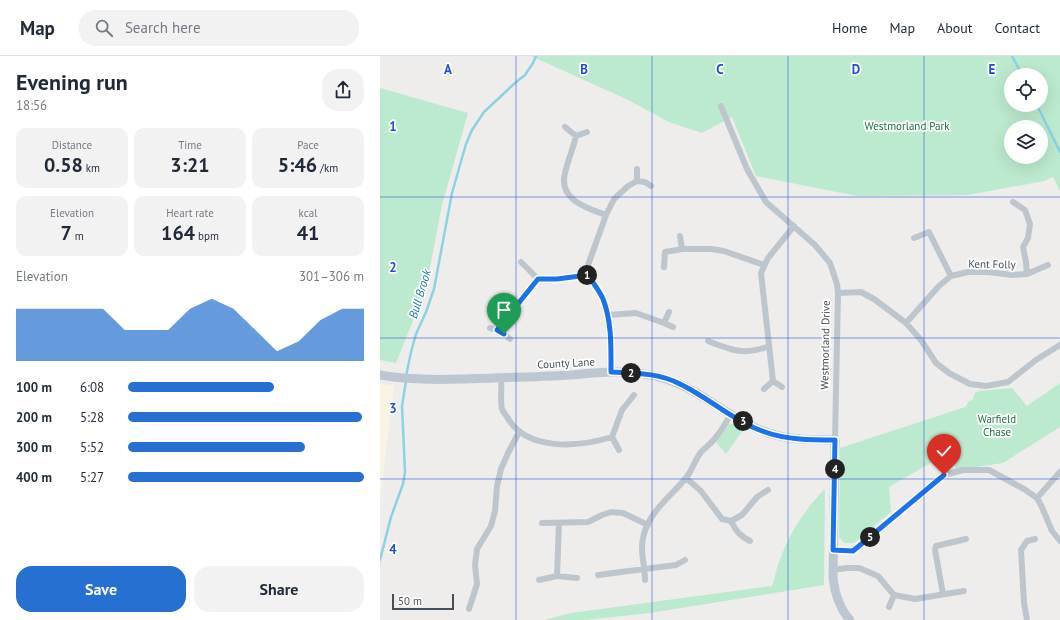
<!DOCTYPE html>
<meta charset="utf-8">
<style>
:root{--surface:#fff;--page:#f2f2f3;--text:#1f2937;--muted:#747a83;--line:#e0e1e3;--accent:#2570d0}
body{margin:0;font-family:"PT Sans",sans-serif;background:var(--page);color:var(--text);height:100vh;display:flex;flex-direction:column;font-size:15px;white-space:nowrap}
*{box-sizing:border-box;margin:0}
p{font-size:13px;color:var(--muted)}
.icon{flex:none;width:22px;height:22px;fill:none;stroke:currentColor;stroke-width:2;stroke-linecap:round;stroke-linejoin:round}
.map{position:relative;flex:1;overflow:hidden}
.side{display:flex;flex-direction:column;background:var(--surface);width:380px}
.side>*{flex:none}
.tools{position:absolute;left:624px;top:12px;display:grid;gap:8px}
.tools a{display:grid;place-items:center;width:44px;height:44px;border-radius:50%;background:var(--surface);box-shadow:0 4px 16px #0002;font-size:20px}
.scale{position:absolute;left:12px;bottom:10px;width:62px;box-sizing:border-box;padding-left:4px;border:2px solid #464f58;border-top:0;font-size:11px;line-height:14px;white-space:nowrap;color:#464f58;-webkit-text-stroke:3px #fff;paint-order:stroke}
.pin{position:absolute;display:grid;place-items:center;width:34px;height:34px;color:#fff;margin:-41px -17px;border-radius:50% 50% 50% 0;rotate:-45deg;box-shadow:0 0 4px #0007}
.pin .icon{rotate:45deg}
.km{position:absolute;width:20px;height:20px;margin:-10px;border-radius:50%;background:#222;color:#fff;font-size:11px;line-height:20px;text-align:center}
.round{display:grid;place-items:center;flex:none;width:42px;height:42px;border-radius:16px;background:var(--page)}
.headline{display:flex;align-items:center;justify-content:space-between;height:68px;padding:0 16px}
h1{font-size:22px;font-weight:800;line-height:30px}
.stats{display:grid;grid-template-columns:repeat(3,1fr);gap:6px;height:68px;padding:4px 16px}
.stats div{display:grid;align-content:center;border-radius:10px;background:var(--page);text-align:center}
.stats b{font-size:20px;font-weight:800}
.stats small{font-size:11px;font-weight:400}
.stats p{font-size:11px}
.chart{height:112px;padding:8px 16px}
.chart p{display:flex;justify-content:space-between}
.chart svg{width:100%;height:72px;margin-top:4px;fill:var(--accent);opacity:.7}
.action{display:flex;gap:8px;margin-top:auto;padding:8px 16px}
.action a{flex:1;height:46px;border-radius:16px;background:var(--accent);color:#fff;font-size:16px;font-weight:800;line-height:46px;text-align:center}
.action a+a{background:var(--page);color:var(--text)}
ul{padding:0 16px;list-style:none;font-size:13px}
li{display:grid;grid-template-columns:64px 48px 1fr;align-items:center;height:30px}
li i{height:10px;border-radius:5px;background:var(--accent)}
header{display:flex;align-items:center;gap:24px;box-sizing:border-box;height:56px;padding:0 20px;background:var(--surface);border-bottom:1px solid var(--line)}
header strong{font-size:19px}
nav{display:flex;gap:22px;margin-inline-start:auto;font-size:14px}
.search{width:280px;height:36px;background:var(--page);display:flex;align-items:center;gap:10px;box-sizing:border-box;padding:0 14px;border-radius:16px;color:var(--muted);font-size:15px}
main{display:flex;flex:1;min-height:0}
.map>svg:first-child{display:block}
.commercial{fill:#faf4e5}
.green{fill:#bceace;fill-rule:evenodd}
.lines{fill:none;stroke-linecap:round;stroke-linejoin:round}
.stream{stroke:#8cd2e5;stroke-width:2.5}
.street{stroke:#bec6cd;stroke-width:6}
.secondary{stroke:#bdc7d2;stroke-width:9}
.route-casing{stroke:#fff;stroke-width:8}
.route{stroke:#1a73e8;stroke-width:5}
.grid{fill:none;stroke:#1d4ed8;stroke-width:1;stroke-opacity:0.55}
.labels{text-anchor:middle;stroke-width:3.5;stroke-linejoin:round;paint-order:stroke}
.park-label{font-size:11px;fill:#1c7347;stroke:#fff}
.street-label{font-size:11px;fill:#464f58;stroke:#fff}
.water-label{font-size:12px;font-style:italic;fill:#167f9b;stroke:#fff}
.grid-label{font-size:13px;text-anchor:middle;font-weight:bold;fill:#1d4ed8;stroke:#fff;stroke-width:3.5;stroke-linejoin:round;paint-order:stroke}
</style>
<header>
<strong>Map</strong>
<div class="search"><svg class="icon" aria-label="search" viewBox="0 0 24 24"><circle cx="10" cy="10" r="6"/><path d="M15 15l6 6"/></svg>Search here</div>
<nav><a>Home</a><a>Map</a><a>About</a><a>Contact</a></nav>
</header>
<main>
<section class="side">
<div class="headline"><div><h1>Evening run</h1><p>18:56</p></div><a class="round"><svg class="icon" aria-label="share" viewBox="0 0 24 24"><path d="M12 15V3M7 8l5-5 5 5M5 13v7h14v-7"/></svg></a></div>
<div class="stats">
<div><p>Distance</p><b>0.58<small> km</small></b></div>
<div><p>Time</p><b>3:21</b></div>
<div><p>Pace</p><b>5:46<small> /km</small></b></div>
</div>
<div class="stats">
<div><p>Elevation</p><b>7<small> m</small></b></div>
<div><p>Heart rate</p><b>164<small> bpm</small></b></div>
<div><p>kcal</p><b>41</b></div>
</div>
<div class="chart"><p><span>Elevation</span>301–306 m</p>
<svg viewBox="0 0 160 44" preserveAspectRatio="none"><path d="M0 44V12L10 12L20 12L30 12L40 12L50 25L60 25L70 25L80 12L90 6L100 12L110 25L120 38L130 32L140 19L150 12L160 12V44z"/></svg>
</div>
<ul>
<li><b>100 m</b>6:08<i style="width:62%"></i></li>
<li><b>200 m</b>5:28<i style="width:99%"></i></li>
<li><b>300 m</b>5:52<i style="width:75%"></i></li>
<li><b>400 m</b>5:27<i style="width:100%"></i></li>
</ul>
<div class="action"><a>Save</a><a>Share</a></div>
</section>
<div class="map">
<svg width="680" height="564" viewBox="0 0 680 564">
<rect width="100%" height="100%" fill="#efecec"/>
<!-- commercial -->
<path class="commercial" d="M0,328l14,1 -14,115z"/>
<!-- green -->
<path class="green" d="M151,0h529v135l-7,-14 -9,4 -76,14 -111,1 -101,-20 -24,-59 -30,16 -33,-11 -43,-23zM631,19h30v30h-30zM631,71h30v30h-30z
M0,32l88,25 -26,92 -16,83 -30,75 -16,-3z
M680,327v44l-57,36 -47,7 -5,-19 -62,36 2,25 -37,31h-10l-5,-6 1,-89 125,-41 5,-7 2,1 3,-8 4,-2 33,-3 15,18z
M350,367l13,7 -17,24 -10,-12z
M445,433l-1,96 -174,28 -64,7h-42l27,-7 201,-27c3,-8 4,-17 7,-24 10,-28 25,-52 46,-73z"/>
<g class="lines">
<!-- stream -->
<path class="stream" d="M632,0l10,19
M657,49l23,47
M26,320l5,-24 5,-18 10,-22 8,-23 18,-96 14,-49 6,-14 12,-18 31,-29 10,-8 8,-12 3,-7
M0,504l11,-43 12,-33 2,-12 -3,-66 4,-25"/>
<!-- street -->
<path class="street" d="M341,50l26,63 19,33 49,43 15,18 7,21 1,9 -3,147
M185,71l11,9 11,-4
M196,80c-3,13 -8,24 -11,37 -7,26 21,35 41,42
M257,113v12
M300,180l2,13h29l13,2 40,14
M534,182l15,-6 22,44
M141,206l17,17
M284,211l1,-15 17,-3
M647,218l21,-9
M458,237l23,-1 13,7 32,24 15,17 15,23 13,10 21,11 16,2 22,-4 28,-22 24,-15
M228,259l28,-2 28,10 5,-11
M284,267l9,4
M526,267l33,-37 12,-10 17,-4h20l24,3 15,-1 -1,-12 -3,-15 5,-9 2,-14 -5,-14 -12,-8
M110,272l11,4 9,7
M117,274l41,-51h19l32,-4
M328,285c23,9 37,15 61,5
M231,316v-29l-3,-28 -6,-17 -13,-23 -1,-10 18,-50 8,-16 14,-13 9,-5 8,1 6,4
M121,322c1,9 -1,24 1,31 1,3 4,6 5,8 20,35 72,30 105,20l10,-27 12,-15
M393,325l-12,-108 7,-15 26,-32
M384,333l9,-8 9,6
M232,381l7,13
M306,422l15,13 21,28 9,2c5,10 9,15 19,20
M657,442l23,-26
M351,465l11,-6 15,-18 11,-7
M162,467l46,-1 14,-7 9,-3 12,1 25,12
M453,494l20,1 91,-76 19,-5h26l35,19 13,9 4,7 11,26 8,10
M452,514l15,-2h12l19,8 16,19 21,4 49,-8
M218,519l78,-10 9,-5
M177,520l20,2
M159,524l18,-4 2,-53
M265,524c0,-16 -6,-30 -1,-46 6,-23 27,-38 41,-55 7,-8 10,-19 16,-27 5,-5 11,-9 15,-15 6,-7 10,-15 15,-23
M563,538l-8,-44 1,-4 30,-7
M509,551l5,-12
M89,553l8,-25 -2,-19 2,-16 14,-23 4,-15 2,-25 4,-17 7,-16 11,-21
M647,564l-3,-17 -3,-53 6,-9 8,-2"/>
<!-- secondary -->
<path class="secondary" d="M0,319c27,5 54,5 82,4 36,-1 73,-2 109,-4 24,-2 49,-5 73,-1 48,6 76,40 119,57 22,9 48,9 72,9l-2,138c2,16 6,30 17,42"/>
</g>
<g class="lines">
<defs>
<path id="route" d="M124,278l-7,-4 41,-51h19l31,-4c5,8 11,15 15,24 9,23 8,49 8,73 24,1 48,1 69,12 29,14 55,38 85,48 22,8 47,8 70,8l-2,110 20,1 91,-76"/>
</defs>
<!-- route casing -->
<use href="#route" class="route-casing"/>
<!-- route -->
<use href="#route" class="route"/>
</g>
<!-- grid -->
<path class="grid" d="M136,0v564M272,0v564M408,0v564M544,0v564M0,141h680M0,282h680M0,423h680"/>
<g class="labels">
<!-- park labels -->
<g class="park-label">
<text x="527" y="74">Westmorland Park</text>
<text x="617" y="367">Warfield<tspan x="617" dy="13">Chase</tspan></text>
</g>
<!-- street labels -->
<g class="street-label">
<text transform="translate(612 208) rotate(1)" y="4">Kent Folly</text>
<text transform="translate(445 289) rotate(-89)" y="4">Westmorland Drive</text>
<text transform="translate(186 307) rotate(-3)" y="4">County Lane</text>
</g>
<!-- water labels -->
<g class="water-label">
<text transform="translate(40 238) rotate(-73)" y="4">Bull Brook</text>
</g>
</g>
<g class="grid-label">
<text x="68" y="18">A</text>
<text x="204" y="18">B</text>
<text x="340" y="18">C</text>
<text x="476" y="18">D</text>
<text x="612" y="18">E</text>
<text x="13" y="75">1</text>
<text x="13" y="216">2</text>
<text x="13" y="357">3</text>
<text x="13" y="498">4</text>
</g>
</svg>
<div class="tools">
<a><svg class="icon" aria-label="locate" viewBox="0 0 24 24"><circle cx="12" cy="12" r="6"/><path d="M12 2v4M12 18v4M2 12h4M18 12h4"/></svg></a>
<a><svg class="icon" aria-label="layers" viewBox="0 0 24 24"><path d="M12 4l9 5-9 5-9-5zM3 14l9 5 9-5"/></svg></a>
</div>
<div class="scale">50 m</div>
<div class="pin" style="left:124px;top:278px;background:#1e9e55"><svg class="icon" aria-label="arrive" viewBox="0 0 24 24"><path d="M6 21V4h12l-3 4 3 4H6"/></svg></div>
<div class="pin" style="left:564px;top:419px;background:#d93025"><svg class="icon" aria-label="check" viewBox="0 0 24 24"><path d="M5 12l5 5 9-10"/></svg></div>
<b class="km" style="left:207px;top:219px">1</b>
<b class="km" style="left:251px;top:317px">2</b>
<b class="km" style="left:363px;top:365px">3</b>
<b class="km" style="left:455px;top:413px">4</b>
<b class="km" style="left:490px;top:481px">5</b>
</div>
</main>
